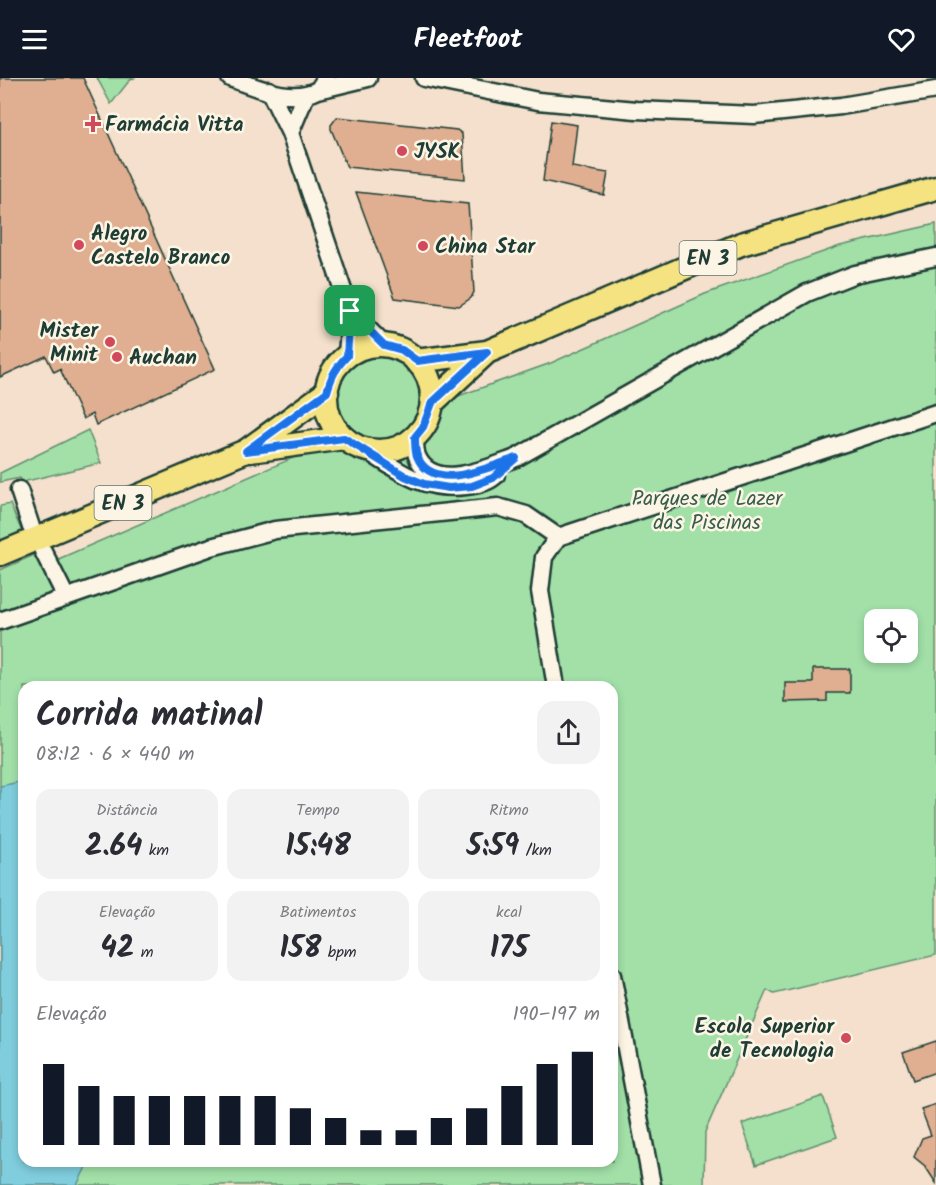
<!DOCTYPE html>
<html lang="pt">
<meta charset="utf-8">
<style>
:root{--surface:#fff;--page:#f2f2f3;--text:#2b2b33;--muted:#7c7c81;--accent:#111827}
body{margin:0;font-family:Kalam,sans-serif;background:var(--page);color:var(--text);height:100vh;display:flex;flex-direction:column;font-size:22px;white-space:nowrap}
*{box-sizing:border-box;margin:0}
p{font-size:20px;color:var(--muted)}
.icon{flex:none;width:33px;height:33px;fill:none;stroke:currentColor;stroke-width:2;stroke-linecap:round;stroke-linejoin:round}
.map{position:relative;flex:1;overflow:hidden}
.panel{position:absolute;left:18px;top:603px;width:600px;height:486px;display:flex;flex-direction:column;background:var(--surface);border-radius:18px;box-shadow:0 3px 9px #0003}
.panel>*{flex:none}
.fabs{position:absolute;left:864px;top:531px;display:grid;gap:12px}
.fabs a{display:grid;place-items:center;width:54px;height:54px;border-radius:12px;background:var(--surface);box-shadow:0 3px 9px #0003;font-size:30px}
.pin{position:absolute;display:grid;place-items:center;width:51px;height:51px;color:#fff;margin:-26px;border-radius:12px;box-shadow:0 3px 9px #0006}
.round{display:grid;place-items:center;flex:none;width:63px;height:63px;border-radius:18px;background:var(--page)}
.head{display:flex;align-items:center;justify-content:space-between;height:102px;padding:0 18px}
h1{font-size:33px;font-weight:700;line-height:45px}
.figures{display:grid;grid-template-columns:repeat(3,1fr);gap:9px;height:102px;padding:6px 18px}
.figures div{display:grid;align-content:center;border-radius:15px;background:var(--page);text-align:center}
.figures b{font-size:30px;font-weight:700}
.figures small{font-size:16px;font-weight:400}
.figures p{font-size:16px}
.chart{height:168px;padding:12px 18px}
.chart p{display:flex;justify-content:space-between}
.chart svg{width:100%;height:108px;margin-top:6px;stroke:var(--accent);stroke-width:6}
header{display:flex;justify-content:space-between;align-items:center;height:78px;padding:0 18px;background:var(--accent);color:#fff;font-size:27px;font-weight:700}
.map>svg:first-child{display:block}
.green{fill:#a2e0a8;stroke:#608e6e;stroke-width:1.5;fill-rule:evenodd}
.water{fill:#7fcddd;stroke:#599399;stroke-width:1.5}
.building{fill:#e0af91;stroke:#1f3d34;stroke-width:1.5}
.lines{fill:none;stroke-linecap:round;stroke-linejoin:round}
.minor-casing{stroke:#1f3d34;stroke-width:21}
.major-casing{stroke:#1f3d34;stroke-width:27}
.minor{stroke:#fcf5e5;stroke-width:16}
.major{stroke:#f5e382;stroke-width:22}
.route-casing{stroke:#fff;stroke-width:12}
.route{stroke:#1a73e8;stroke-width:8}
.poi-dot{fill:#d1495b;stroke:#fcf5e5;stroke-width:2}
.labels{text-anchor:middle;stroke-width:5;stroke-linejoin:round;paint-order:stroke}
.shield{fill:#fcf5e5;stroke:#617469;stroke-width:1.5}
.shield-label{font-size:20px;font-weight:bold;fill:#1f3d34}
.poi-label{font-size:21px;font-weight:bold;fill:#1f3d34;stroke:#fcf5e5;text-anchor:start}
.park-label{font-size:21px;fill:#395e4b;stroke:#fcf5e5}
</style>
<header><svg class="icon" aria-label="menu" viewBox="0 0 24 24"><path d="M4 6h16M4 12h16M4 18h16"/></svg>Fleetfoot<svg class="icon" aria-label="heart" viewBox="0 0 24 24"><path d="M12 20l-8-8c-3-5 5-10 8-4 3-6 11-1 8 4z"/></svg></header>
<div class="map">
<svg width="936" height="1107" viewBox="0 0 936 1107">
<rect width="100%" height="100%" fill="#f4e0cc"/>
<filter id="ink" filterUnits="userSpaceOnUse"><feTurbulence type="fractalNoise" baseFrequency=".0167" numOctaves="2"/><feDisplacementMap in="SourceGraphic" scale="12" xChannelSelector="R" yChannelSelector="G"/><feConvolveMatrix kernelMatrix="1 2 1 2 8 2 1 2 1" color-interpolation-filters="sRGB"/></filter>
<g filter="url(#ink)">
<!-- green -->
<path class="green" d="M97,0h37l-5,3 -18,23z
M936,146v731l-162,39 -7,-4 -62,142 -1,53h-704v-615l43,-19 6,12 302,-130c-53,-61 45,-111 68,-51 4,9 2,18 3,27l129,-46 154,-69 135,-48zM874,542h34v32h-34zM24,609h588v474h-588z
M88,352l13,33 -78,19 -3,-4 -20,4v-9z
M10,426l12,28 -22,10v-36z
M823,1018l14,41 -81,28 -14,-41z"/>
<!-- water -->
<path class="water" d="M24,703v380h65l-12,24h-77v-399z"/>
<!-- building -->
<path class="building" d="M0,0h83l132,291 -119,56 -4,-11 -9,5 -23,-50 -6,3 -8,-16 -46,21z
M337,39l120,13 5,4 3,45 -118,-12 -16,-38v-4z
M551,43l26,4 -5,42 36,6 -4,22 -61,-14z
M356,114l112,12 6,88 -3,6 -12,8 -64,-8z
M813,591h37v24h-23v8l-42,1v-19h28z
M936,963v31l-23,8 -10,-28z
M936,1026v79l-11,-17 -11,-9 8,-19 9,-3 -10,-26z"/>
<g class="lines">
<defs>
<path id="minor" d="M230,0c26,9 60,26 88,12l8,-12
M424,0l114,23 98,9 118,5 87,-9 95,-16
M269,12l21,43 60,178 -3,45
M318,12l50,-12
M290,55l16,-38
M350,233l34,34
M415,359c0,6 0,14 2,19 15,38 73,11 99,2l291,-165 48,-19 81,-17
M366,372c34,22 57,41 100,36 10,-1 23,-4 30,-11
M19,412l12,37
M43,473l23,46
M0,543l211,-74 64,-17 223,-23 28,8 32,22 378,-124
M556,609l-16,-96 4,-34 14,-20
M612,897l40,210"/>
<path id="major" d="M326 320a53 53 0 1 1 106 0a53 53 0 1 1-106 0Z
M416,283l71,-9 254,-108 195,-56
M432,325l55,-51
M250,373l94,-13
M0,476l246,-103 81,-59"/>
</defs>
<!-- minor casing -->
<use href="#minor" class="minor-casing"/>
<!-- major casing -->
<use href="#major" class="major-casing"/>
<!-- minor -->
<use href="#minor" class="minor"/>
<!-- major -->
<use href="#major" class="major"/>
</g>
</g>
<g class="lines" filter="url(#ink)">
<defs>
<path id="route" d="M350,233l34,34 18,5 15,11 70,-9 -55,51 -9,24 -8,10c0,6 0,14 2,19 15,38 73,11 99,2l-23,20 -21,8 -23,2 -25,-4 -19,-8 -61,-38 -98,13 81,-59c4,-15 9,-25 20,-36z"/>
</defs>
<!-- route casing -->
<use href="#route" class="route-casing"/>
<!-- route -->
<use href="#route" class="route"/>
</g>
<!-- markers -->
<g class="poi-dot">
<path d="M90 37h6v6h6v6h-6v6h-6v-6h-6v-6h6z"/>
<circle cx="402" cy="73" r="6"/>
<circle cx="79" cy="167" r="6"/>
<circle cx="423" cy="168" r="6"/>
<circle cx="110" cy="264" r="6"/>
<circle cx="117" cy="279" r="6"/>
<circle cx="846" cy="960" r="6"/>
</g>
<g class="labels">
<!-- shield labels -->
<g class="shield">
<rect x="679.5" y="163" width="57" height="34" rx="4.5"/>
<rect x="94.5" y="408" width="57" height="34" rx="4.5"/>
</g>
<g class="shield-label">
<text x="708" y="187">EN 3</text>
<text x="123" y="432">EN 3</text>
</g>
<!-- poi labels -->
<g class="poi-label">
<text x="105" y="53">Farmácia Vitta</text>
<text x="414" y="80">JYSK</text>
<text x="91" y="162">Alegro<tspan x="91" dy="24">Castelo Branco</tspan></text>
<text x="435" y="175">China Star</text>
<text x="98" y="259" text-anchor="end">Mister<tspan x="98" dy="24">Minit</tspan></text>
<text x="129" y="286">Auchan</text>
<text x="834" y="955" text-anchor="end">Escola Superior<tspan x="834" dy="24">de Tecnologia</tspan></text>
</g>
<!-- park labels -->
<g class="park-label">
<text x="707" y="427">Parques de Lazer<tspan x="707" dy="24">das Piscinas</tspan></text>
</g>
</g>
</svg>
<div class="fabs">
<a><svg class="icon" aria-label="locate" viewBox="0 0 24 24"><circle cx="12" cy="12" r="6"/><path d="M12 2v4M12 18v4M2 12h4M18 12h4"/></svg></a>
</div>
<div class="pin" style="left:350px;top:233px;background:#1e9e55"><svg class="icon" aria-label="arrive" viewBox="0 0 24 24"><path d="M6 21V4h12l-3 4 3 4H6"/></svg></div>
<section class="panel">
<div class="head"><div><h1>Corrida matinal</h1><p>08:12 · 6 × 440 m</p></div><a class="round"><svg class="icon" aria-label="share" viewBox="0 0 24 24"><path d="M12 15V3M7 8l5-5 5 5M5 13v7h14v-7"/></svg></a></div>
<div class="figures">
<div><p>Distância</p><b>2.64<small> km</small></b></div>
<div><p>Tempo</p><b>15:48</b></div>
<div><p>Ritmo</p><b>5:59<small> /km</small></b></div>
</div>
<div class="figures">
<div><p>Elevação</p><b>42<small> m</small></b></div>
<div><p>Batimentos</p><b>158<small> bpm</small></b></div>
<div><p>kcal</p><b>175</b></div>
</div>
<div class="chart"><p><span>Elevação</span>190–197 m</p>
<svg viewBox="0 0 160 44" preserveAspectRatio="none"><path d="M5 44V11M15 44V20M25 44V24M35 44V24M45 44V24M55 44V24M65 44V24M75 44V29M85 44V33M95 44V38M105 44V38M115 44V33M125 44V29M135 44V20M145 44V11M155 44V6"/></svg>
</div>
</section>
</div>
